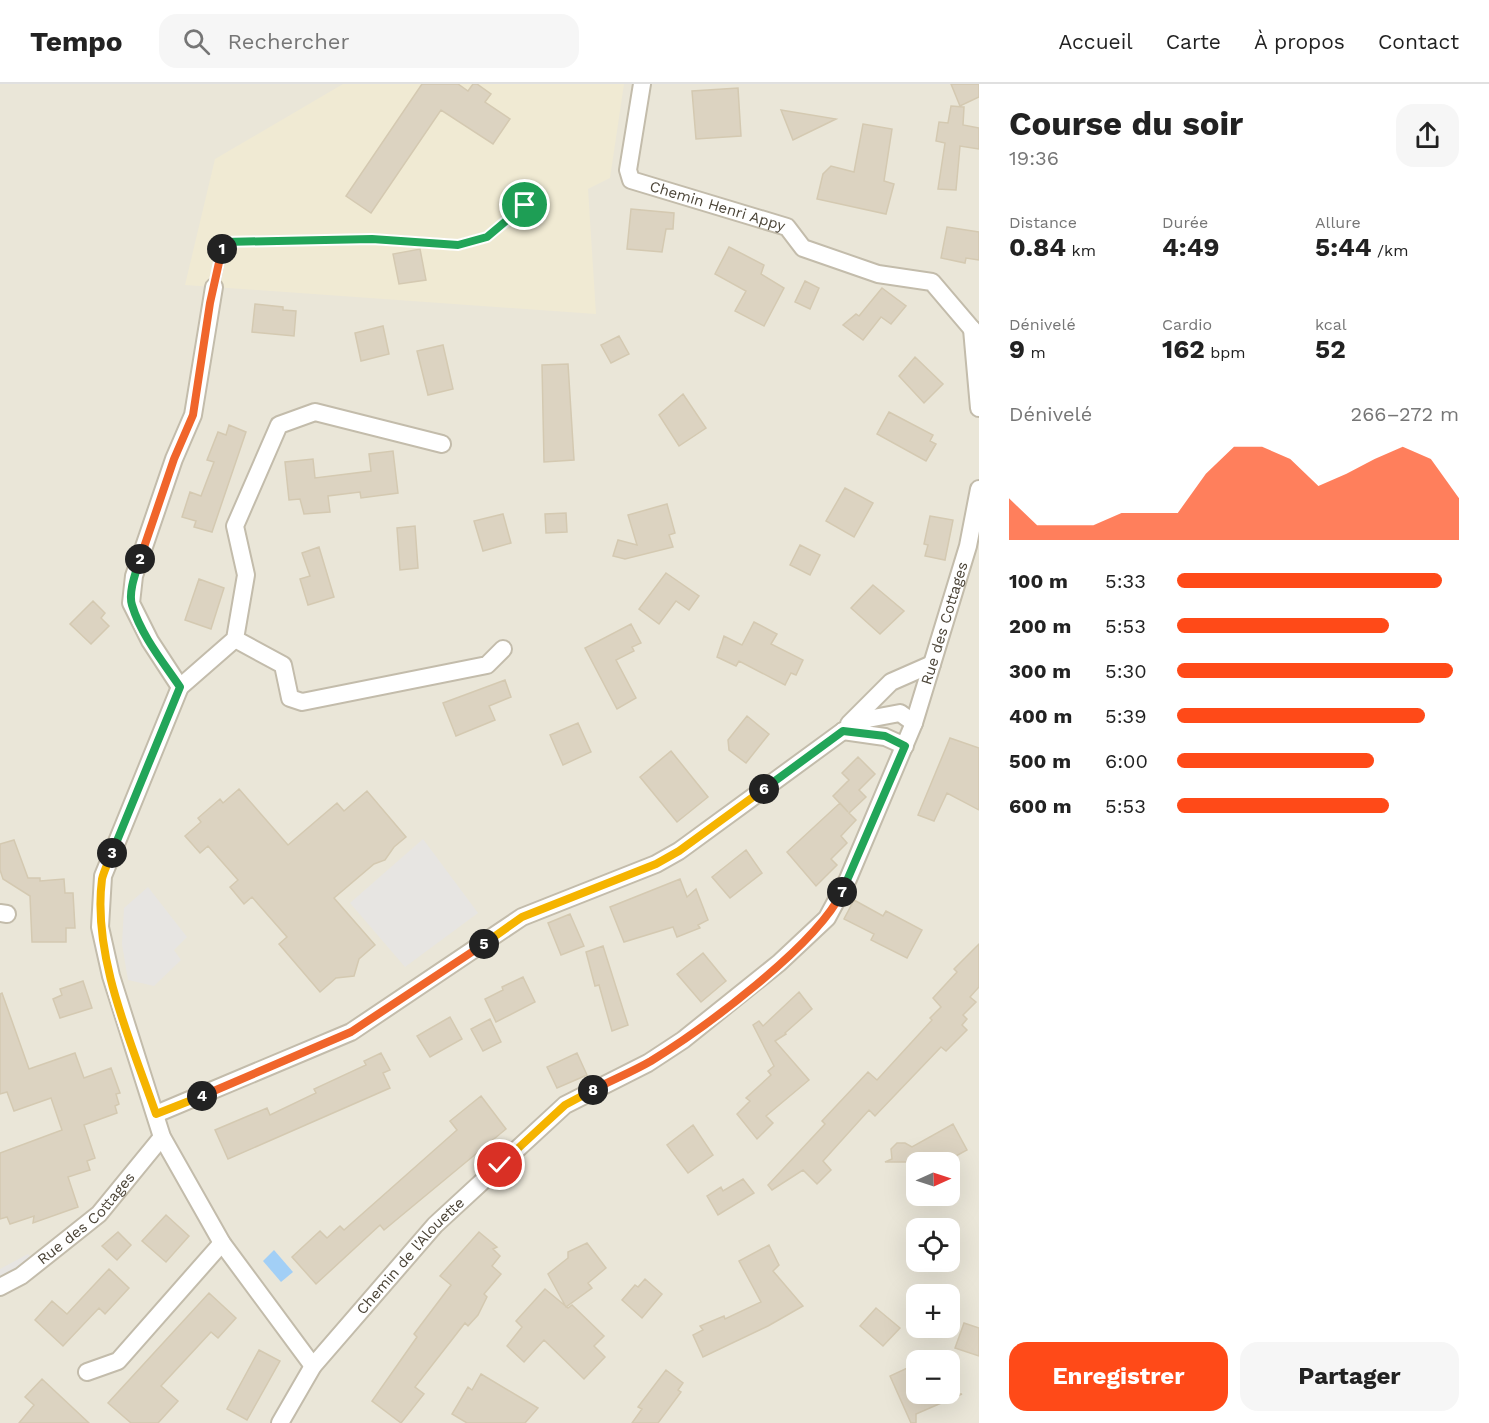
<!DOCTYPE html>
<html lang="fr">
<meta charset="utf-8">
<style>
:root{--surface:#fff;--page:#f6f6f6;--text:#222;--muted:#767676;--line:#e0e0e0;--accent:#ff4a18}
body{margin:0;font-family:"Work Sans",sans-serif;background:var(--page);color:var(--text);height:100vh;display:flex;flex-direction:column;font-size:22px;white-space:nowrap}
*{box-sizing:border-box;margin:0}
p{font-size:20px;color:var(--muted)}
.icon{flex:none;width:33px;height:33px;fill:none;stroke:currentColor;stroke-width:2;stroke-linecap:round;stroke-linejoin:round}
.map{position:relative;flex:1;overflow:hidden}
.panel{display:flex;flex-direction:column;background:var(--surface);width:510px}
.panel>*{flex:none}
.needle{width:39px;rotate:87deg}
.tools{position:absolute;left:906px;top:1068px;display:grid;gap:12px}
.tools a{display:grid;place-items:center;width:54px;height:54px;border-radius:12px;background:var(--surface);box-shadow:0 6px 24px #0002;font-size:30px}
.pin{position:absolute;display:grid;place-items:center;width:51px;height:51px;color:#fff;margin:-26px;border:3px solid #fff;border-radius:50%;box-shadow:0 2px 6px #0007}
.km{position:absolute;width:30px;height:30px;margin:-15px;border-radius:50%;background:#222;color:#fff;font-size:16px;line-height:30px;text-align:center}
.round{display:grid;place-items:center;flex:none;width:63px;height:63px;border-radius:18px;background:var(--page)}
.overview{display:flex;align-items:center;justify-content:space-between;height:102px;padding:0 30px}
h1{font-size:33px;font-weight:700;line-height:45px}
.metrics{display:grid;grid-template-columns:repeat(3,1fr);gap:9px;height:102px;padding:6px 30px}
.metrics div{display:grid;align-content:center}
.metrics b{font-size:26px;font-weight:700}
.metrics small{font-size:16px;font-weight:400}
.metrics p{font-size:16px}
.chart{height:168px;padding:12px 30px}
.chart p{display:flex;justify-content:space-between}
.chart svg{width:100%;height:108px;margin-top:6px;fill:var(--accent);opacity:.7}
.action{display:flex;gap:12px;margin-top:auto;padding:12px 30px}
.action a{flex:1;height:69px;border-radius:18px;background:var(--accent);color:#fff;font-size:24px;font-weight:700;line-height:69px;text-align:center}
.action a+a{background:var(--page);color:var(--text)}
ul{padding:0 30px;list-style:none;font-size:20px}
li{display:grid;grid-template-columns:96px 72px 1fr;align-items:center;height:45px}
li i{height:15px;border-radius:8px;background:var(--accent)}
header{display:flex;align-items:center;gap:36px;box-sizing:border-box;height:84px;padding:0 30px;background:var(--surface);border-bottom:2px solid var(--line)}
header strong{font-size:28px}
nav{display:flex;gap:33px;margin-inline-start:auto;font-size:21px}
.search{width:420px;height:54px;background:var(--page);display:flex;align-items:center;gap:15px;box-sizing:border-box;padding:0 21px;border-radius:18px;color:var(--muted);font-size:22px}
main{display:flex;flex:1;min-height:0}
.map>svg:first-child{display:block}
.residential{fill:#eae6d8;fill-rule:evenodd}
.education{fill:#f0ead3}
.parking{fill:#e7e5e2}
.water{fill:#a2cff6}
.building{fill:#dcd3c1;stroke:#d4c9b1;stroke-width:1.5}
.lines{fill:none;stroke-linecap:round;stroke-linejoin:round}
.lane-casing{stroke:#c3bcab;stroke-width:11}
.street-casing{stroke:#c3bcab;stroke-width:20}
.lane{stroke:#fff;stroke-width:8}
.street{stroke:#fff;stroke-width:16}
.split-1-casing{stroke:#fff;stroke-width:12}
.split-2-casing{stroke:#fff;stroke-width:12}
.split-3-casing{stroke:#fff;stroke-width:12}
.split-4-casing{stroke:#fff;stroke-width:12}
.split-5-casing{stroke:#fff;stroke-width:12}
.split-6-casing{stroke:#fff;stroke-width:12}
.split-7-casing{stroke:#fff;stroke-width:12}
.split-8-casing{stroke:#fff;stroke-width:12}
.split-9-casing{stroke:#fff;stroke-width:12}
.split-1{stroke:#22a559;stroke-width:8}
.split-2{stroke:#f0652b;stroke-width:8}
.split-3{stroke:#22a559;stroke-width:8}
.split-4{stroke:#f5b400;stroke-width:8}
.split-5{stroke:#f0652b;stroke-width:8}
.split-6{stroke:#f5b400;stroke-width:8}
.split-7{stroke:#22a559;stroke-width:8}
.split-8{stroke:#f0652b;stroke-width:8}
.split-9{stroke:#f5b400;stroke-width:8}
.labels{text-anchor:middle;stroke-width:4.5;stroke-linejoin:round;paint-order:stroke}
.street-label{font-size:15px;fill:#4b4437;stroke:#fff}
</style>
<header>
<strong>Tempo</strong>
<div class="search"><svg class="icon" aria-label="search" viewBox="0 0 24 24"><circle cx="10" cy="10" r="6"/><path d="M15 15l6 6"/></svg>Rechercher</div>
<nav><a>Accueil</a><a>Carte</a><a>À propos</a><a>Contact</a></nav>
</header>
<main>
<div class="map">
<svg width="979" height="1339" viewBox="0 0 979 1339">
<rect width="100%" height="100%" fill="#f6f3ea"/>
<!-- residential -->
<path class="residential" d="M0,0h979v1339h-979zM916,1078h34v34h-34zM916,1144h34v34h-34zM916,1210h34v34h-34zM916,1276h34v34h-34z"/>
<!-- education -->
<path class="education" d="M343,0h281l-14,94 -22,11 8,125 -411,-29 30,-126z"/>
<!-- parking -->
<path class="parking" d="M423,755l55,74 -73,54 -55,-64z
M148,803l39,50 -13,13 7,10 -27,26 -26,-6 -6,-36 2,-36z
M28,1170l4,4 -32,19v-8z"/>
<!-- water -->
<path class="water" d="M274,1166l19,22 -12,10 -18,-21z"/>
<!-- building -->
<path class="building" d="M422,0h36l10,7 5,-7h4l14,10 -6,8 25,17 -17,25 -52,-34 -70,103 -25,-17z
M951,0h28v13l-19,9z
M738,4l3,48 -45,3 -4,-48z
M951,22l13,1 -1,18 16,3v21l-19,-3 -4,44 -18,-1 7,-46 -9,-2 3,-19 9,1z
M781,26l55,9 -43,21z
M863,40l29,5 -8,52 10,3 -8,30 -69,-15 6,-25 8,-8 23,6z
M631,125l43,4 -1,16h-7l-4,23 -35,-3z
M947,143l32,5v28l-13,-2 -1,5 -24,-5z
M729,163l35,18 -3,9 23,14 -20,38 -29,-15 11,-20 -31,-17z
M420,165l6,31 -27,4 -6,-30z
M805,197l14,7 -9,21 -15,-7z
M882,204l24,18 -15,18 -10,-7 -18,23 -20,-15 13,-11 3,2z
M255,220l28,3v3l13,1 -2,25 -42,-4z
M383,242l6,28 -28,7 -6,-28z
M619,252l10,18 -18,9 -10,-18z
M443,261l10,44 -25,6 -11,-44z
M915,273l28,27 -19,19 -25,-27z
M568,280l6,96 -30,2 -2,-97z
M683,310l23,34 -27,18 -20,-31z
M889,328l44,23 -3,6 6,3 -10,17 -49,-27z
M229,341l17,7 -34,100 -18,-5 2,-6 -14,-4 8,-25 11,4 13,-34 -7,-2 11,-28 8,3z
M393,367l5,42 -37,5 -1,-6 -32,4 2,16 -26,2 -4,-15 -11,1 -4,-38 28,-3 2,19 56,-7 -2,-17z
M845,404l28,15 -19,34 -28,-16z
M667,420l8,29 -6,2 4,12 -48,12 -12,-3 5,-16 19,5 -9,-30z
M566,429l1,19 -21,1 -1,-19z
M503,430l8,29 -28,8 -9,-30z
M930,432l23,4 -8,40 -20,-4 3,-11 -4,-1z
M415,442l3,42 -18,2 -3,-42z
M800,461l20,10 -10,20 -20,-10z
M319,463l15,50 -26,8 -8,-26 10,-3 -8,-23z
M666,489l33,23 -10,14 -13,-9 -17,23 -20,-15z
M199,495l25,9 -13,41 -26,-9z
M873,501l31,26 -24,23 -29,-26z
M93,517l12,12 -4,5 8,8 -18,18 -21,-20z
M754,538l23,12 -6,10 32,16 -7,15 -5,-2 -6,12 -46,-24 -3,5 -19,-9 7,-21 18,9z
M631,540l10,19 -9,4 2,4 -18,9 20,38 -19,11 -32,-61z
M505,596l6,17 -22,9 6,14 -39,16 -13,-33z
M747,632l22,18 -23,29 -17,-13 -1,-10z
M578,639l13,29 -28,13 -13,-30z
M950,654l29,10v62l-32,-17 -13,28 -16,-6z
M671,667l37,46 -31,25 -37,-45z
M858,673l17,17 -16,16 7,7 -17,16 7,7 -15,16 6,7 -16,16 6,6 -21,21 -29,-34 53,-49 8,9 -15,-16 16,-16 -7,-7z
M239,705l49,56 49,-42 7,8 23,-20 39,46 -12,10 -9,13 -11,4 -40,34 41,47 -16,14 -5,17 -18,2 -16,14 -41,-48 8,-7 -35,-40 -8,7 -14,-17 8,-7 -30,-34 -8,7 -15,-17 16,-14 -3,-4 22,-19 3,4z
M14,756l14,38h12v3l24,-2 1,14h8l2,35h-9v14h-34l-2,-46 -27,-17 -3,-9v-26z
M746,766l16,23 -32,25 -18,-21z
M680,795l7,18 9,-8 12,31 -10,5 2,3 -23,9 -4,-10 -49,15 -14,-35z
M854,816l29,16 3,-5 36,19 -15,28 -36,-18 3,-6 -30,-15z
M570,830l14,32 -23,9 -13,-32z
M979,860v43l-9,10 6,5 -13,13 4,4 -5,6 5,5 -21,21 -5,-4 -66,69 -6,-6 -46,51 8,9 -14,14 -14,-14 -31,20 -4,-5 57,-61 -3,-3 46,-49 9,8 55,-60 -2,-2 11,-11 -8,-9 24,-26 -3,-3z
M603,862l25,79 -16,6 -13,-46 -4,1 -9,-34z
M703,869l23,28 -25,21 -24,-28z
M523,893l12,25 -39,20 -11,-23 18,-9 -1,-3z
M83,897l9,27 -32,10 -7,-19 9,-4 -2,-6z
M799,908l13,17 -27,24 1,1 -11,7 34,39 -43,36 7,7 -16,16 -20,-25 13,-13 -4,-3 25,-23 -3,-4 6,-5 -21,-41 6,-4 4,5z
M2,909l27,76 46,-16 9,25 27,-10 9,25 -4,1 3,10 -4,2 2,7 -33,12 11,33 -8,3 3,9 -22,7 10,30 -45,16 1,-7 -24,8 -3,-7 -7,2v-66l62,-23 -11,-32 -37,13 -7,-19 -7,2v-100z
M450,933l12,22 -32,18 -13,-21z
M490,935l11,23 -18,9 -12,-22z
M381,969l9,17 -7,3 7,15 -162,71 -13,-29 52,-22 3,7 46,-22 -2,-4 52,-24 -2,-4z
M577,969l10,22 -30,13 -10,-21z
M481,1012l25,33 -122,101 -4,-5 -64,59 -24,-27 28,-26 7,7 13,-12 4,4 113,-100 -7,-9z
M953,1040l14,26 -22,12h-60l7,-3 -1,-10 6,-6h8l7,4z
M693,1041l20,30 -25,18 -21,-28z
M743,1095l11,14 -36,22 -11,-19 14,-9 2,4z
M166,1131l23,21 -23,26 -24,-21z
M118,1148l13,13 -14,15 -15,-14z
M479,1148l18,15 -4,2 7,7 -8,10 9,8 -17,20 3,3 -9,18 -10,11 -3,-3 -50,64 9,7 -23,29 -29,-22 45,-64 -3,-3 37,-49 -11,-9z
M587,1159l19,25 -18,15 4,5 -26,19 -18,-33 20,-16v-6z
M769,1161l10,20 -6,6 30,35 -35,20 -65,31 -10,-22 10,-5 -3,-4 24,-10 1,3 36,-17 -22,-41z
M109,1185l20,19 -24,26 -6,-6 -36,38 -28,-26 17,-19 15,13z
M645,1195l17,15 -20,24 -20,-18 13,-15 3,2z
M545,1205l23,19 4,-3 32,31 -10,10 11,11 -21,22 -40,-39 -20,22 -17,-16 15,-19 -6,-6z
M209,1209l27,25 -18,20 -7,-6 -50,54 17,15 -20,22h-27l-23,-20z
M876,1224l24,20 -17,18 -23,-20z
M964,1239l15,5v28l-24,-8z
M259,1266l21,11 -33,59 -20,-11z
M916,1280v30h46l-46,20v9h-5l-21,-47z
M666,1286l17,13 -5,7 3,2 -23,31h-26l10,-14 -4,-2z
M481,1290l57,34 -13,15h-58l-15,-9 16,-27 4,3z
M42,1295l47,44h-70l15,-18 -9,-8z"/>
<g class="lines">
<defs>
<path id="lane" d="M214,203l10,-45 148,-3 86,6 29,-8 38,-32"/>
<g id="street">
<path id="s1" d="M642,0l-14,86 3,10 156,47 16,21 75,26 54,8 40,47"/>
<path d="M972,245l7,79"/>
<path d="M235,555l48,26 7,33 12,4 185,-37 16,-16"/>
<path d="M180,603l-30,-46 -19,-38 3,-27 40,-117 19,-44 21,-128"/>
<path d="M849,640l42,-42 41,-18"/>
<path d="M843,647l42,6 20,9"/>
<path d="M0,829l7,1"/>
<path d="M156,1030l195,-82 171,-115 134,-53 23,-13 164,-120 25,-12 32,-6 14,10"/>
<path id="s2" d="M0,1203l21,-11 78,-62 63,-77"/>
<path d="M313,1282l-91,-123 -60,-106 -51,-161 -11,-49 3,-51 77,-189 55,-48 11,-64 -11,-49 44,-101 36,-13 127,32"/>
<path d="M87,1288l31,-11 104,-118"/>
<path id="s3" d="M280,1339l33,-57 122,-141 130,-120 83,-42 35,-23 96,-77 48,-45 21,-39 66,-156 54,-177 11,-57"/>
</g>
</defs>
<!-- lane casing -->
<use href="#lane" class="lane-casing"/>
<!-- street casing -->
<use href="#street" class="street-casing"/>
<!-- lane -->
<use href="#lane" class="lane"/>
<!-- street -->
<use href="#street" class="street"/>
</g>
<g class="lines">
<defs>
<path id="split-1" d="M222,165l2,-7 148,-3 86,6 29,-8 38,-32"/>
<path id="split-2" d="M140,475l34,-100 19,-44 17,-112 12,-54"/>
<path id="split-3" d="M112,769l68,-166c-17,-25 -39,-52 -48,-82 -4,-13 4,-33 8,-46"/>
<path id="split-4" d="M112,769c-3,8 -8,17 -10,26 -10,77 29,163 54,235l46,-18"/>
<path id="split-5" d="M202,1012l149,-64 133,-88"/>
<path id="split-6" d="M484,860l38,-27 134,-53 23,-13 85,-62"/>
<path id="split-7" d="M764,705l79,-58 42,5 20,10 -63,146"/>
<path id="split-8" d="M593,1006c19,-10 39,-18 58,-29 52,-32 165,-115 191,-169"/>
<path id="split-9" d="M500,1081l65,-60 28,-15"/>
</defs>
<!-- split-1 casing -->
<use href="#split-1" class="split-1-casing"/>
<!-- split-2 casing -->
<use href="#split-2" class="split-2-casing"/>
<!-- split-3 casing -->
<use href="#split-3" class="split-3-casing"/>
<!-- split-4 casing -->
<use href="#split-4" class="split-4-casing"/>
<!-- split-5 casing -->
<use href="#split-5" class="split-5-casing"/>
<!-- split-6 casing -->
<use href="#split-6" class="split-6-casing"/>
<!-- split-7 casing -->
<use href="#split-7" class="split-7-casing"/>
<!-- split-8 casing -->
<use href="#split-8" class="split-8-casing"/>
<!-- split-9 casing -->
<use href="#split-9" class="split-9-casing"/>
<!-- split-1 -->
<use href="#split-1" class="split-1"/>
<!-- split-2 -->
<use href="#split-2" class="split-2"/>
<!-- split-3 -->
<use href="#split-3" class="split-3"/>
<!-- split-4 -->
<use href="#split-4" class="split-4"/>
<!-- split-5 -->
<use href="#split-5" class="split-5"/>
<!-- split-6 -->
<use href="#split-6" class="split-6"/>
<!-- split-7 -->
<use href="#split-7" class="split-7"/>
<!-- split-8 -->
<use href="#split-8" class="split-8"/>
<!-- split-9 -->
<use href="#split-9" class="split-9"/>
</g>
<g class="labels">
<!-- street labels -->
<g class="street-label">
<text dy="5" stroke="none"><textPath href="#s1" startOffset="188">Chemin Henri Appy</textPath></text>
<text dy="5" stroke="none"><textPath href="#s3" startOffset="1071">Rue des Cottages</textPath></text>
<text dy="5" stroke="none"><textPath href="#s2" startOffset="111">Rue des Cottages</textPath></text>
<text dy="5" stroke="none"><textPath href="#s3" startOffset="213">Chemin de l'Alouette</textPath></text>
</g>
</g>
</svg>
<div class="tools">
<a><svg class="needle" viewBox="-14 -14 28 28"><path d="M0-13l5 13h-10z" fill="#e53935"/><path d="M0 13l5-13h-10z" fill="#767676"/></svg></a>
<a><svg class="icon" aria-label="locate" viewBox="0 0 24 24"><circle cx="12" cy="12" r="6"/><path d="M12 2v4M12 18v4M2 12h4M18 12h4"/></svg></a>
<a>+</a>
<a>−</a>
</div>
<div class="pin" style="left:525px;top:121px;background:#1e9e55"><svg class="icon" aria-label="arrive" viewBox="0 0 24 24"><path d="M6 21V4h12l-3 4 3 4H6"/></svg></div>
<div class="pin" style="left:500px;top:1081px;background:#d93025"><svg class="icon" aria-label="check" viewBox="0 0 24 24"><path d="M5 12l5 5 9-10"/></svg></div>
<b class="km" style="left:222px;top:165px">1</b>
<b class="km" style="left:140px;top:475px">2</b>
<b class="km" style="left:112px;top:769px">3</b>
<b class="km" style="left:202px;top:1012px">4</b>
<b class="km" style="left:484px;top:860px">5</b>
<b class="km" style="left:764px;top:705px">6</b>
<b class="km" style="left:842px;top:808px">7</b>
<b class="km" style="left:593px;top:1006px">8</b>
</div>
<section class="panel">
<div class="overview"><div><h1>Course du soir</h1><p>19:36</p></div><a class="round"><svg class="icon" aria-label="share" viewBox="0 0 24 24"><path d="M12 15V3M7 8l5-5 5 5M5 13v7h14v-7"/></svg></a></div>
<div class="metrics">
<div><p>Distance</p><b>0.84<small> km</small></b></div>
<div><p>Durée</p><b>4:49</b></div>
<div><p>Allure</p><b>5:44<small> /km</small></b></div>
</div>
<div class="metrics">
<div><p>Dénivelé</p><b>9<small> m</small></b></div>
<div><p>Cardio</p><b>162<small> bpm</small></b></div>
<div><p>kcal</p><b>52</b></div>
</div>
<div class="chart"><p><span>Dénivelé</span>266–272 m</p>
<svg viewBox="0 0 160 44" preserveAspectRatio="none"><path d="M0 44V27L10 38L20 38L30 38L40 33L50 33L60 33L70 17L80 6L90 6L100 11L110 22L120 17L130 11L140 6L150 11L160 27V44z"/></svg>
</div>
<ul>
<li><b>100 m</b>5:33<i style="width:94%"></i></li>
<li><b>200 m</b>5:53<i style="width:75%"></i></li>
<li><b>300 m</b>5:30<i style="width:98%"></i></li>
<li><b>400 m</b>5:39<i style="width:88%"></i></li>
<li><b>500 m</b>6:00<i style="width:70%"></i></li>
<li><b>600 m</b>5:53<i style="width:75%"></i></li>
</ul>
<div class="action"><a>Enregistrer</a><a>Partager</a></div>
</section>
</main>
